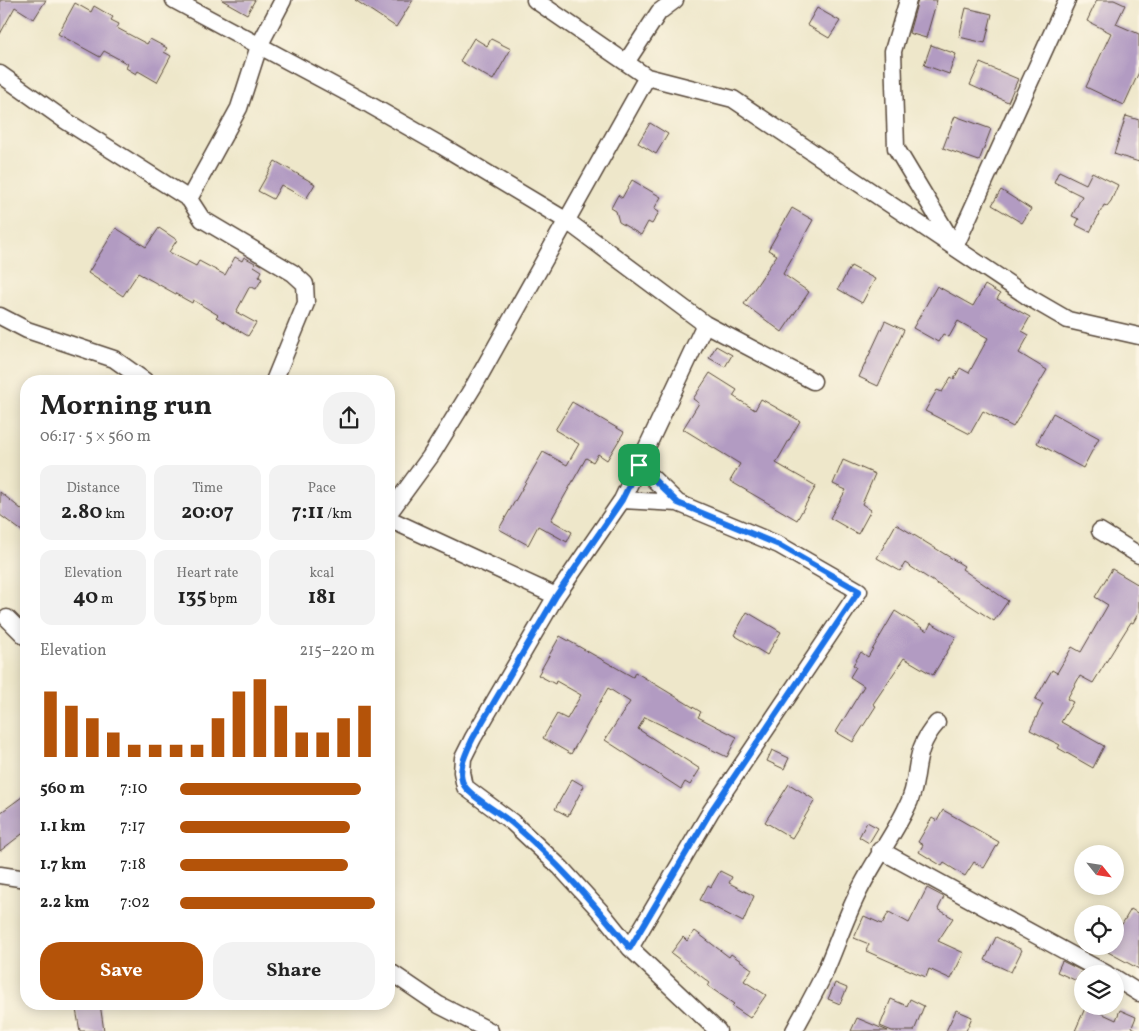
<!DOCTYPE html>
<meta charset="utf-8">
<style>
:root{--surface:#fff;--page:#f2f2f2;--text:#222;--muted:#767676;--accent:#b45309}
body{margin:0;font-family:Vollkorn,serif;background:var(--page);color:var(--text);height:100vh;display:flex;flex-direction:column;font-size:19px;white-space:nowrap}
*{box-sizing:border-box;margin:0}
p{font-size:16px;color:var(--muted)}
.icon{flex:none;width:28px;height:28px;fill:none;stroke:currentColor;stroke-width:2;stroke-linecap:round;stroke-linejoin:round}
.map{position:relative;flex:1;overflow:hidden}
.panel{position:absolute;left:20px;top:375px;width:375px;height:635px;display:flex;flex-direction:column;background:var(--surface);border-radius:20px;box-shadow:0 2px 12px #0003}
.panel>*{flex:none}
.needle{width:32px;rotate:120deg}
.buttons{position:absolute;left:1074px;top:845px;display:grid;gap:10px}
.buttons a{display:grid;place-items:center;width:50px;height:50px;border-radius:50%;background:var(--surface);box-shadow:0 2px 12px #0003;font-size:25px}
.pin{position:absolute;display:grid;place-items:center;width:42px;height:42px;color:#fff;margin:-21px;border-radius:10px;box-shadow:0 2px 8px #0006}
.round{display:grid;place-items:center;flex:none;width:52px;height:52px;border-radius:20px;background:var(--page)}
.head{display:flex;align-items:center;justify-content:space-between;height:85px;padding:0 20px}
h1{font-size:28px;font-weight:700;line-height:38px}
.stats{display:grid;grid-template-columns:repeat(3,1fr);gap:8px;height:85px;padding:5px 20px}
.stats div{display:grid;align-content:center;border-radius:12px;background:var(--page);text-align:center}
.stats b{font-size:21px;font-weight:700}
.stats small{font-size:14px;font-weight:400}
.stats p{font-size:14px}
.chart{height:140px;padding:10px 20px}
.chart p{display:flex;justify-content:space-between}
.chart svg{width:100%;height:90px;margin-top:5px;stroke:var(--accent);stroke-width:6}
.action{display:flex;gap:10px;margin-top:auto;padding:10px 20px}
.action a{flex:1;height:58px;border-radius:20px;background:var(--accent);color:#fff;font-size:20px;font-weight:700;line-height:58px;text-align:center}
.action a+a{background:var(--page);color:var(--text)}
ul{padding:0 20px;list-style:none;font-size:16px}
li{display:grid;grid-template-columns:80px 60px 1fr;align-items:center;height:38px}
li i{height:12px;border-radius:6px;background:var(--accent)}
.map>svg:first-child{display:block}
.building{fill:#b29bc2}
.lines{fill:none;stroke-linecap:round;stroke-linejoin:round}
.minor-casing{stroke:#564638;stroke-width:19}
.minor{stroke:#fff;stroke-width:16}
.route-casing{stroke:#fff;stroke-width:10}
.route{stroke:#1a73e8;stroke-width:6}
</style>
<div class="map">
<svg width="1139" height="1031" viewBox="0 0 1139 1031">
<rect width="100%" height="100%" fill="#fcf5e5"/>
<filter id="ink" filterUnits="userSpaceOnUse"><feTurbulence type="fractalNoise" baseFrequency=".02" numOctaves="2"/><feDisplacementMap in="SourceGraphic" scale="10" xChannelSelector="R" yChannelSelector="G"/><feConvolveMatrix kernelMatrix="1 2 1 2 8 2 1 2 1" color-interpolation-filters="sRGB"/></filter>
<filter id="wash" filterUnits="userSpaceOnUse"><feTurbulence type="fractalNoise" baseFrequency=".0096" numOctaves="4" result="noise"/><feDisplacementMap in="SourceGraphic" scale="20" xChannelSelector="R" yChannelSelector="G"/><feGaussianBlur stdDeviation="1.12" result="paint"/><feColorMatrix in="noise" values="0 0 0 0 0 0 0 0 0 0 0 0 0 0 0 0 0 1.4 0 .05"/><feComposite in="paint" operator="in"/></filter>
<g filter="url(#wash)">
<rect width="100%" height="100%" fill="#eee7ca"/>
<g id="blocks">
<!-- building -->
<path class="building" d="M0,0h46l-12,19 -19,-12 -15,27z
M222,0h33l-8,14z
M355,0h58l-17,27z
M918,0h19l-11,38 -17,-5z
M1097,0h17l11,5 -9,19 23,10v38l-15,33 -38,-18 25,-54 -24,-12z
M75,3l16,9 3,-6 19,11 -2,3 8,4 -2,4 30,16 3,-5 17,9 -3,4 7,4 -14,26 -19,-11 -2,3 -10,-6 2,-4 -24,-13 -4,6 -42,-23z
M817,8l23,13 -11,17 -22,-13z
M966,8l26,6 -7,29 -26,-6z
M474,38l13,8 4,-7 20,10 -18,31 -33,-19z
M931,45l25,9 -7,20 -25,-9z
M980,63l38,16 -10,23 -38,-17z
M955,116l36,13 -12,32 -36,-13z
M1126,116l13,4v42l-25,-8z
M650,123l18,11 -12,20 -18,-11z
M275,161l40,23 -9,15 -25,-14 -8,14 -15,-8z
M1059,171l27,13 6,-12 26,13 -7,16 -4,5 -3,-1 -14,27 -14,-7 3,-6 -7,-3 10,-20 -28,-14z
M632,180l29,17 -7,12 5,3 -7,12 -4,-2 -7,13 -22,-13 -3,-11 -5,-3 7,-13 4,3z
M1001,190l30,19 -9,14 -30,-18z
M792,208l21,12 -30,54 26,18 -27,40 -38,-28 33,-49 -9,-5z
M116,228l30,19 13,-19 18,12 -8,12 27,14 3,-5 26,14 10,-18 7,4 2,-4 11,6 -1,3 8,5 -3,6 3,2 -6,10 -6,-3 -14,26 20,11 -8,13 -32,-19 2,-2 -25,-15 -1,3 -54,-30 -15,23 -35,-23z
M851,266l24,13 -13,24 -24,-14z
M985,285l15,9 -3,5 33,18 -8,14 7,4 -10,18 28,17 -34,57 -30,-16 -13,23 -45,-23 12,-21 5,2 9,-15 3,2 6,-11 9,5 19,-35 -30,-17 -9,16 -6,-3 -5,8 -25,-14 24,-42 36,20z
M885,321l19,9 -26,56 -19,-9z
M716,346l16,9 -7,12 -16,-9z
M710,373l27,17 -4,6 22,14 6,-11 39,22 -24,42 40,23 -19,34 -67,-39 10,-17 -57,-35 16,-26 -6,-4z
M572,402l52,30 -17,28 -9,-6 -5,8 -7,-4 -35,62 21,12 -5,10 -29,-16 -10,19 -29,-16 44,-77 24,13 12,-21 -24,-14z
M1053,413l46,25 -16,30 -46,-25z
M843,460l32,14 -13,30 9,6 -13,24 -28,-16 16,-28 -13,-6z
M0,492l26,21v21l-26,-19z
M896,524l68,42 -2,3 46,32 -14,20 -89,-58 -5,8 -23,-13z
M1112,569l27,16v27l-6,11 -2,-1 -38,61 -13,-7 -13,23 6,3 -12,20 43,24 -11,22 -35,-20 2,-3 -30,-15 13,-26 -8,-4 17,-30 5,3 15,-26 9,5 27,-47 -13,-8z
M895,611l32,20 4,-8 25,14 -23,38 -29,-17 -31,46 3,2 -23,36 -17,-10 28,-46 -14,-9 6,-10 -3,-2 8,-13 7,5z
M747,612l34,20 -14,23 -33,-20z
M560,636l73,41 2,-5 66,40 -3,5 39,20 -10,20 -82,-40 -7,12 62,40 -10,16 -5,-3 -4,7 -76,-49 25,-38 -22,-14 -37,66 -28,-16 14,-24 10,5 14,-24 -25,-14 -1,3 -17,-9z
M772,750l17,8 -5,11 -17,-8z
M572,779l12,7 -16,30 -13,-7z
M789,784l26,16 -23,38 -27,-16z
M26,794v37l-26,20v-38z
M943,810l56,32 -15,26 -10,-6 -9,14 -21,-13 -2,3 -23,-14 4,-7 -5,-3 14,-24 5,3z
M867,822l11,6 -9,15 -10,-6z
M720,871l12,6 -3,6 25,13 -11,26 -43,-22 8,-15 3,2z
M927,888l17,9 -6,12 15,9 -15,23 26,12 -13,26 -22,-10 -3,8 -10,-4 -50,-22 3,-7 -15,-6 10,-22 18,8 7,-12 20,11z
M1131,909l8,5v55l-31,-17 3,-6h4v-10z
M695,931l34,26 2,-3 21,15 -8,12 22,14 -16,23 -18,-12 2,-2 -26,-18 2,-3 -39,-30 12,-16 4,4z
M996,937l26,13 -11,22 -26,-12z
M1062,961l20,10 -5,10 -20,-9z
M835,983l12,5 -7,16 -12,-5z
M891,999l16,7 3,-7 14,7 -10,25h-22l-12,-5z
M75,1004h25l4,27h-24z
M1086,1006l30,14 4,-10 16,7 -4,10 7,4h-64z
M956,1010l16,7 -6,14h-20z
M857,1018l31,13h-37z"/>
</g>
</g>
<g filter="url(#ink)">
<use href="#blocks" fill-opacity="0" stroke="#564638" stroke-width="1"/>
<g class="lines">
<defs>
<path id="minor" d="M174,0l196,105 72,41 125,75 138,103 108,57
M535,0l112,77 86,22 297,199 38,22 71,16
M908,0l-15,51 3,97 57,95
M627,61l32,-49 16,-12
M0,74l66,47 123,78 13,20 91,54 12,11 1,19 -32,78
M189,199l50,-91 20,-62 24,-46
M955,247l112,-247
M0,316l27,14 87,29 31,22
M705,324l-83,176 -66,96 -83,142 -10,20 -1,14 3,15 47,35 49,46 40,44 29,36 88,83
M639,465l39,38
M622,500l56,3 101,42 80,46 -148,220 -81,137
M389,513l41,-56 45,-73 172,-307
M389,519l167,77
M1100,531l39,24
M7,618l19,19
M880,850l227,124
M0,875l26,4
M389,971l50,34 51,26
M1115,978l24,15
M794,1031c10,-19 21,-38 30,-57 12,-27 21,-55 34,-81 14,-29 33,-54 47,-82 18,-33 4,-57 32,-88"/>
</defs>
<!-- minor casing -->
<use href="#minor" class="minor-casing"/>
<!-- minor -->
<use href="#minor" class="minor"/>
</g>
</g>
<g class="lines" filter="url(#ink)">
<defs>
<path id="route" d="M639,465l39,38 101,42 80,46 -148,220 -81,137c-36,-44 -74,-88 -118,-125 -13,-11 -35,-22 -46,-35 -12,-14 1,-37 7,-50l83,-142 66,-96z"/>
</defs>
<!-- route casing -->
<use href="#route" class="route-casing"/>
<!-- route -->
<use href="#route" class="route"/>
</g>
</svg>
<div class="buttons">
<a><svg class="needle" viewBox="-14 -14 28 28"><path d="M0-13l5 13h-10z" fill="#e53935"/><path d="M0 13l5-13h-10z" fill="#767676"/></svg></a>
<a><svg class="icon" aria-label="locate" viewBox="0 0 24 24"><circle cx="12" cy="12" r="6"/><path d="M12 2v4M12 18v4M2 12h4M18 12h4"/></svg></a>
<a><svg class="icon" aria-label="layers" viewBox="0 0 24 24"><path d="M12 4l9 5-9 5-9-5zM3 14l9 5 9-5"/></svg></a>
</div>
<div class="pin" style="left:639px;top:465px;background:#1e9e55"><svg class="icon" aria-label="arrive" viewBox="0 0 24 24"><path d="M6 21V4h12l-3 4 3 4H6"/></svg></div>
<section class="panel">
<div class="head"><div><h1>Morning run</h1><p>06:17 · 5 × 560 m</p></div><a class="round"><svg class="icon" aria-label="share" viewBox="0 0 24 24"><path d="M12 15V3M7 8l5-5 5 5M5 13v7h14v-7"/></svg></a></div>
<div class="stats">
<div><p>Distance</p><b>2.80<small> km</small></b></div>
<div><p>Time</p><b>20:07</b></div>
<div><p>Pace</p><b>7:11<small> /km</small></b></div>
</div>
<div class="stats">
<div><p>Elevation</p><b>40<small> m</small></b></div>
<div><p>Heart rate</p><b>135<small> bpm</small></b></div>
<div><p>kcal</p><b>181</b></div>
</div>
<div class="chart"><p><span>Elevation</span>215–220 m</p>
<svg viewBox="0 0 160 44" preserveAspectRatio="none"><path d="M5 44V12M15 44V19M25 44V25M35 44V32M45 44V38M55 44V38M65 44V38M75 44V38M85 44V25M95 44V12M105 44V6M115 44V19M125 44V32M135 44V32M145 44V25M155 44V19"/></svg>
</div>
<ul>
<li><b>560 m</b>7:10<i style="width:93%"></i></li>
<li><b>1.1 km</b>7:17<i style="width:87%"></i></li>
<li><b>1.7 km</b>7:18<i style="width:86%"></i></li>
<li><b>2.2 km</b>7:02<i style="width:100%"></i></li>
</ul>
<div class="action"><a>Save</a><a>Share</a></div>
</section>
</div>
